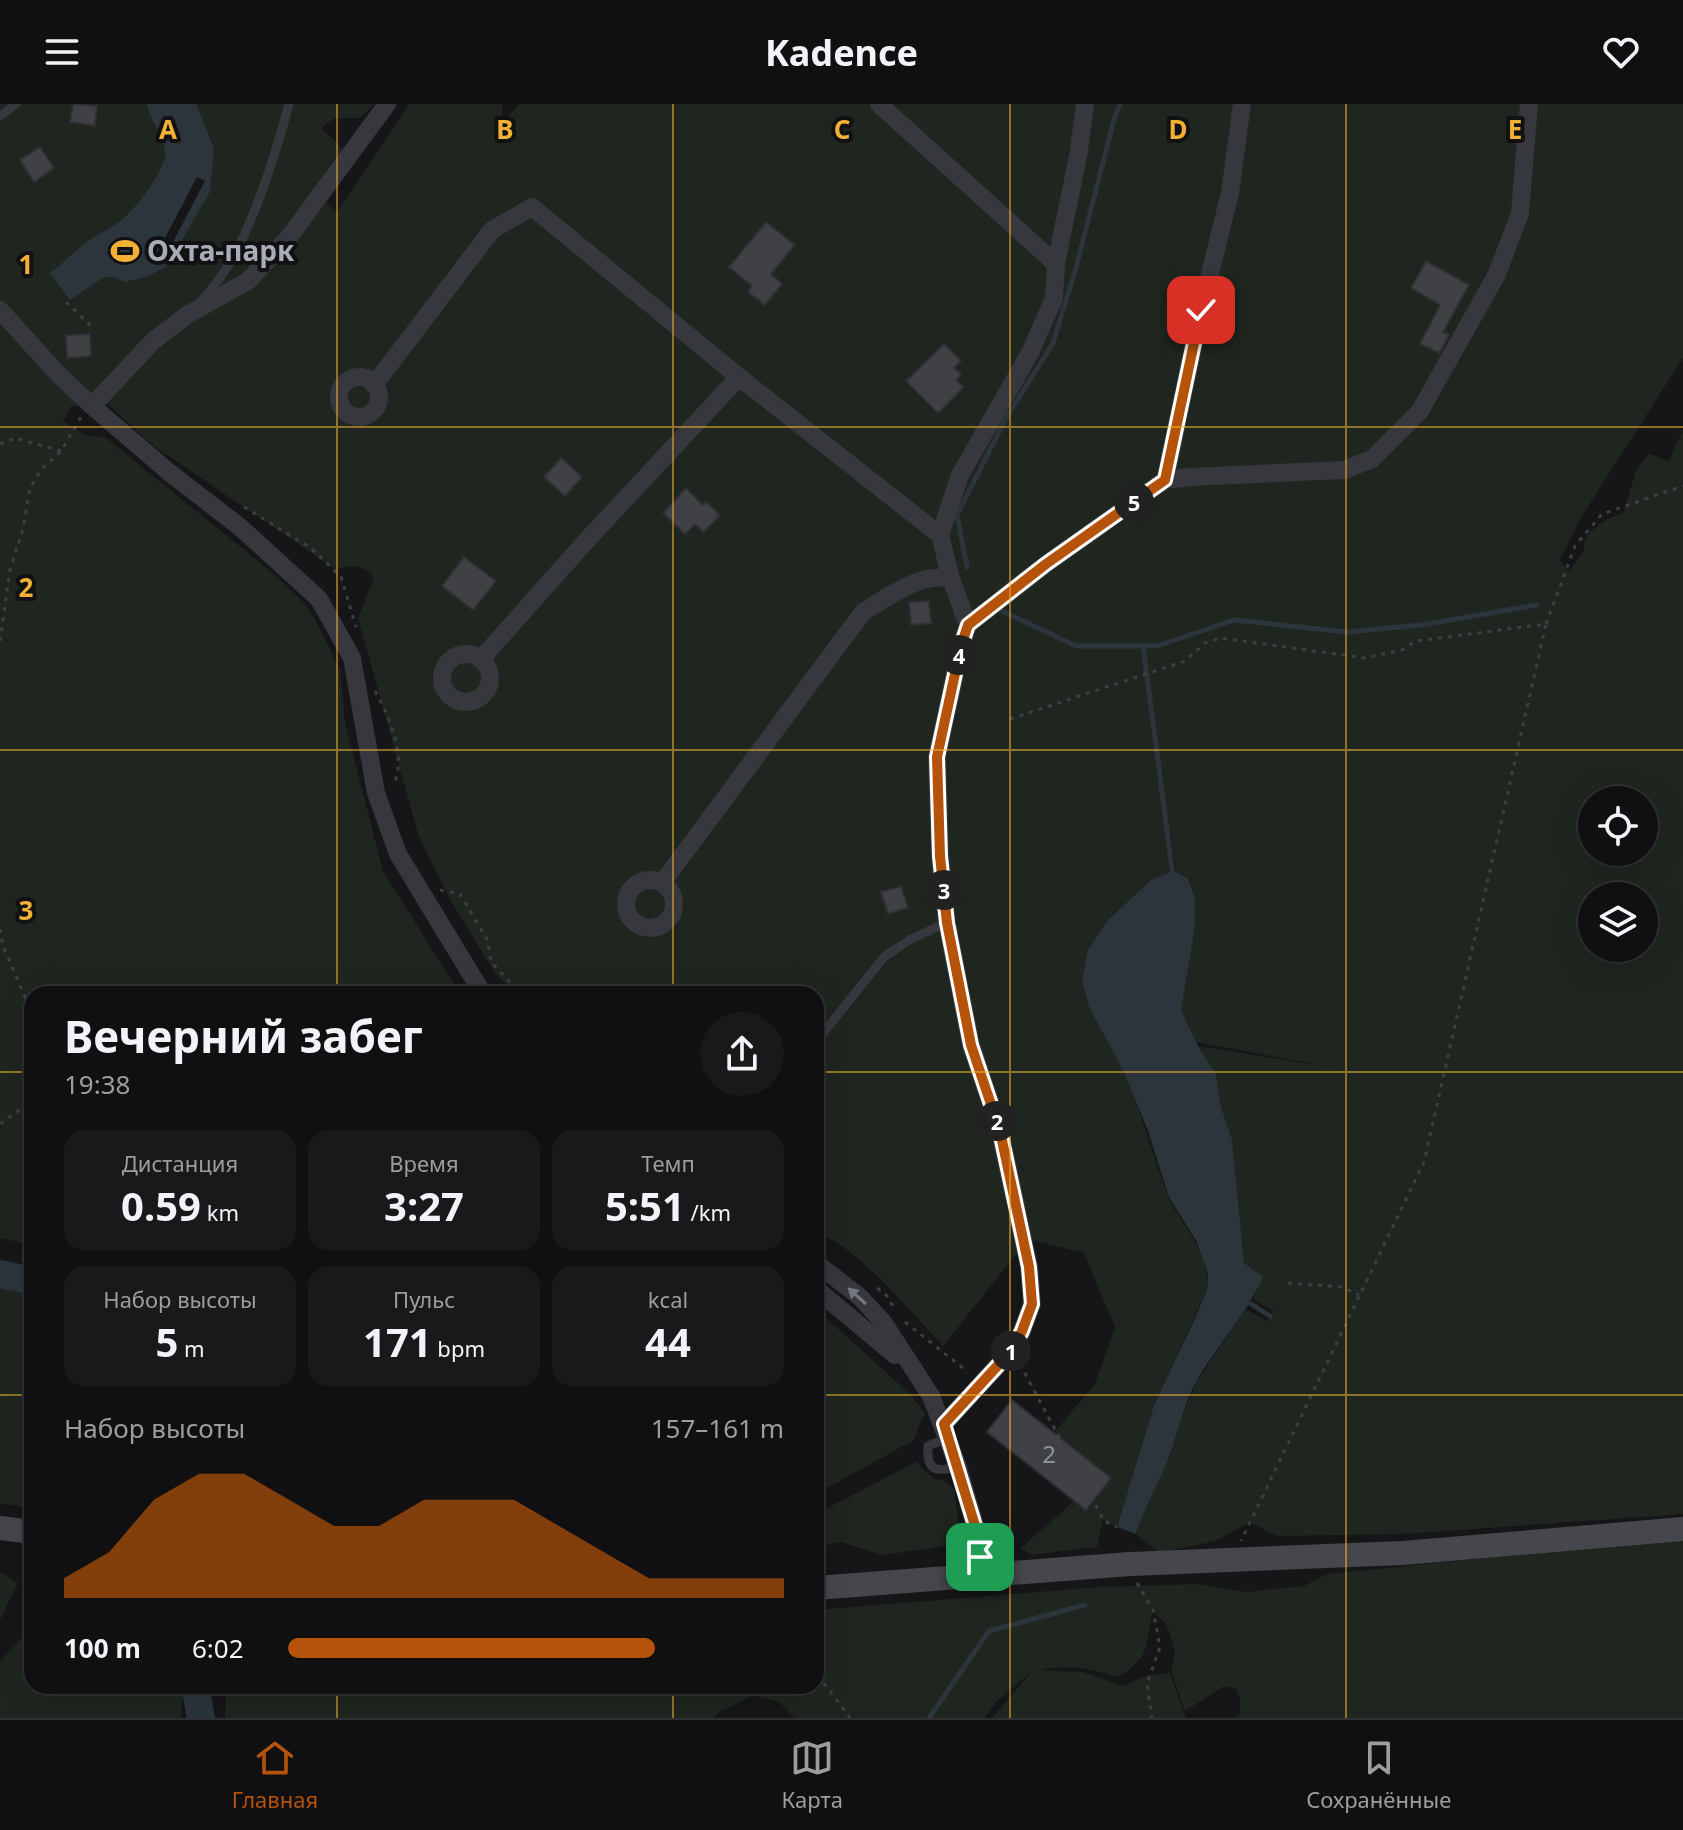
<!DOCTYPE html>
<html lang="ru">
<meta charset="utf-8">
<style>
:root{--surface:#101012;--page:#19191b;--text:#f1f3f6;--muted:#9c9d9f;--line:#303032;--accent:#b45309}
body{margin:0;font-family:"Noto Sans",sans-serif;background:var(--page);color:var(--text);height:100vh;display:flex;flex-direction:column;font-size:30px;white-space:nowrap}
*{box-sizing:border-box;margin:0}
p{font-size:26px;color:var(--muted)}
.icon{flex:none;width:44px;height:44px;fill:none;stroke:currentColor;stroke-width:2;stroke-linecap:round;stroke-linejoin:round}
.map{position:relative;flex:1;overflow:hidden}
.drawer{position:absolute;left:24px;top:882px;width:800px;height:708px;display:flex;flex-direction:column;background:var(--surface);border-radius:24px;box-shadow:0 8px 32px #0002,0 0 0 2px var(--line)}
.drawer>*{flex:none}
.fabs{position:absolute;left:1578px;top:682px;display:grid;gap:16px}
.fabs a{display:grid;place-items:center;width:80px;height:80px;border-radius:50%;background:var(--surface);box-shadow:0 8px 32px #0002,0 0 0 2px var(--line);font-size:40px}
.pin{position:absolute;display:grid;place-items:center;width:68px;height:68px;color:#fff;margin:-34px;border-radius:16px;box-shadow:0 4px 12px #0006}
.km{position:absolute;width:40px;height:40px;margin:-20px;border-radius:50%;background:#222;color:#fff;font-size:22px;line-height:40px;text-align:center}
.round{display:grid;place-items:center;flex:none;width:84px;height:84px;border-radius:42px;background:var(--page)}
.overview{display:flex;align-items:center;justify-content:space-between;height:136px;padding:0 40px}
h1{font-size:44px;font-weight:700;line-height:60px}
.stats{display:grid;grid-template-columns:repeat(3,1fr);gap:12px;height:136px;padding:8px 40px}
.stats div{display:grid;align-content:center;border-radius:20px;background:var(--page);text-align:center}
.stats b{font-size:40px;font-weight:700}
.stats small{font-size:22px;font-weight:400}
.stats p{font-size:22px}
.chart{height:224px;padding:16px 40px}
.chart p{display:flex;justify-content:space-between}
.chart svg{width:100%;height:144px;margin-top:8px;fill:var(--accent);opacity:.7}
ul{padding:0 40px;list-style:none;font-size:26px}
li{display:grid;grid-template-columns:128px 96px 1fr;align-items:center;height:60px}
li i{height:20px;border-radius:10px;background:var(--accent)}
header{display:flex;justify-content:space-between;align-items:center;height:104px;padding:0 40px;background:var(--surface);font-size:36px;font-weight:700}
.menu{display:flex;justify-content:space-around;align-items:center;height:112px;border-top:2px solid var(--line);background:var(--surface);font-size:22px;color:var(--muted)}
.menu a{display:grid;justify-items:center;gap:4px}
.menu .on{color:var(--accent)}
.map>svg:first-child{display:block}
.green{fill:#1e261f;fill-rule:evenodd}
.water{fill:#2c353c}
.pier{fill:#161618}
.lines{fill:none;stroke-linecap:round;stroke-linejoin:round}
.stream{stroke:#2c353c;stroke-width:5}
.river{stroke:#2c353c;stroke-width:28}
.building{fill:#404145;stroke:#303034;stroke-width:2}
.path{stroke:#3d3f44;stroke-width:3;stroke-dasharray:4 6;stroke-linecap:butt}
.lane{stroke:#37383d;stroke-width:9}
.street{stroke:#37383d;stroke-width:18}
.secondary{stroke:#45474d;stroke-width:24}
.oneway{fill:#757881}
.route-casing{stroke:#fff;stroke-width:16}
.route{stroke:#b45309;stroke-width:10}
.grid{fill:none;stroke:#f2b134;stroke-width:2;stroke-opacity:0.55}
.labels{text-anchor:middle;stroke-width:8;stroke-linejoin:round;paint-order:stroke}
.number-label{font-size:24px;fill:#8e929b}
.poi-label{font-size:28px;font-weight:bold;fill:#a8adb8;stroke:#111113;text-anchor:start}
.grid-label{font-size:26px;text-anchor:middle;font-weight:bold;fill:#f2b134;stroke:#111113;stroke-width:8;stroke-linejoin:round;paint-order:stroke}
</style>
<header><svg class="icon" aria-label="menu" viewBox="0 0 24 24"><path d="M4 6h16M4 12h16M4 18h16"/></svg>Kadence<svg class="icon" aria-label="heart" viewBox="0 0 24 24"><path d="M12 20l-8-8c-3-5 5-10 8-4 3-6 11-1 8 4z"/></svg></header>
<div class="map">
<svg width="1683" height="1614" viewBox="0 0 1683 1614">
<rect width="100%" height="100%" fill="#161618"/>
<!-- green -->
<path class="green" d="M0,0h374l-14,14h-25l-14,10 22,21 -20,51 14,12 72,-108h93l1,18 16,-18h1164v254l-101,158 -22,44 9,12 15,-21v-8l4,-9 16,-13 20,-9 12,-42 13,-16 20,7 14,-32v1085l-281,20 -125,2 -27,-14 -34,19 -57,12 -23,-19 9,-28 27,-56 6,-25 19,-44 49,-72 21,12 6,-10 -20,-12 9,-22 -18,-14 -6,-52 -22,-137 -18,-28 137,22 -139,-26 -15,-32 6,-132 -11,-6 -17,-111 13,111 -21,8 -18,19 -51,81c10,36 28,61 43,94 18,40 27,82 43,122 15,34 42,52 39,94l-53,115 -37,122 -14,-7 -6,27 -66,8 -10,-7 52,-46 -27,-60 49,-58 20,-57 -31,-74 -56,-14 -85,107c-29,-31 -88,-102 -127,-113v-239h-302l-19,-21 -44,-72 -32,-64 -61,-219 16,-40c-10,-15 -24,-12 -39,-9l-181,-123 -48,-43 -35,3 -8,15 25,15 17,1 170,138 28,27 13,19 24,49 5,53 38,148 77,123h-428v251l-32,-7v-110l2,-5 -2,-1zM1592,696h52v52h-52zM1592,792h52v52h-52z
M0,1183l32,7v214l-32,-5z
M816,1205l93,84 17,21 -5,6 -7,20 -98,54z
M916,1358l17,16 14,4 7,7 6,45 -7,11 -70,10 -42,-13 -25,5v-33z
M1683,1434v180h-448l5,-4v-14l-3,-11 -13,-3 -39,25 -14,-40 4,-16 -3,-14 -6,-17 -13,-13c-8,32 0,45 -35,66 -26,-8 -50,-13 -77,-7l42,2 40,14 23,-10 24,-3 16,45h-194l41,-48 -37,32 -11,16h-190l-16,-16 -26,-7 -24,13 -10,3 -5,7h-489l1,-32h590v-76l281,-23 100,-3 50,8 57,-6 23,-12z
M0,1468l18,11 -18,37z
M32,1522v60h151l-2,32h-181v-57z"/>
<!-- water -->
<path class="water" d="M147,0h49l18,44 -4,44 -44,75 -20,10 -21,5 -12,-5h-9l-34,23 -20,-27c12,-9 22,-19 33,-28 11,-9 25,-15 37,-24 14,-10 43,-48 45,-65 2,-18 -15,-34 -18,-52z
M1174,767l13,7 8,20v28l-14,84 17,36 18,28 5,33 11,33 12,123 19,14c-17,38 -45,68 -66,103 -12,22 -18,46 -25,69 -10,30 -27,55 -36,85l-19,-7 37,-122 42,-89 11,-26 1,-16 -11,-32 -28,-45 -22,-69 -23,-56 -35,-65 -7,-27 6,-30 20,-30 43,-40z"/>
<!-- pier -->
<path class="pier" d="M197,73l8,4 -42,80 -8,-4z"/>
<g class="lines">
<!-- stream -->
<path class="stream" d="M967,463l-10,-52 48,-95 48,-77 23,-75 38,-149 6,-15
M998,505l78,37h81l77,-26 113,12 74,-7 116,-20
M1143,542l30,230
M1251,1200l19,12
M929,1614l60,-87 96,-26"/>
<!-- river -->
<path class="river" d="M0,1170l32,7
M195,1582l6,32"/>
</g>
<!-- building -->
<path class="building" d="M73,0l24,2 -2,20 -25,-4z
M40,43l14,21 -20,14 -14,-22z
M766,118l29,23 -24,29 11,10 -17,21 -17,-13 4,-6 -23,-19z
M1426,157l43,24 -26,47 6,3 -10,18 -19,-9 20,-39 -29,-17z
M90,230l1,22 -24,2 -1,-23z
M944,240l17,17 -7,7 7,6 -5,6 8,7 -26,26 -32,-32z
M561,354l21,19 -17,19 -21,-19z
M686,384l17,17 3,-3 14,13 -16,17 -9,-8 -10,10 -22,-21z
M464,453l32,24 -23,29 -31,-24z
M929,497l2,22 -20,2 -2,-23z
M901,782l7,22 -20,6 -7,-22z
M1012,1296l99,78 -25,32 -99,-78z"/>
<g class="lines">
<!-- path -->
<path class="path" d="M66,198l27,26
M0,340l15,-6 46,13
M244,403l67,41 30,29 15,50
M1546,520l29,-78 27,-32 81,-28
M0,537l10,-71 13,-41 7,-41 11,-18 20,-19 20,-34
M375,587c15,27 32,66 18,95
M1010,615l175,-58 20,-18 16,-5 144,20 37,-8 14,-9 130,-17 -122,538 -183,379
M440,786l20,4 28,47 3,21 30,32
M0,825l3,17 29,67
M0,1020l32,-23
M1288,1179l54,4 17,8
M877,1184l9,7 7,11
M905,1218l63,50
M1020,1260l84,157 13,6
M1137,1479l16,27 7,37 -13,37 5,34
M816,1573l11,10 23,31"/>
<!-- lane -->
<path class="lane" d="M0,12l16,-12
M202,196c43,-43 71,-137 87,-196
M816,938l68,-85 27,-18 35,-16
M816,951c7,9 5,19 0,27
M948,1334l-20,8c-2,26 9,26 30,21"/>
<!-- street -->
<path class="street" d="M879,0l177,160
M0,206l58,64 34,32 78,67 70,54 79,72 33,59 24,135 22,61 85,140
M339 293a20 20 0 1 1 40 0a20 20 0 1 1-40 0Z
M374,281l118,-155 40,-23 207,170 201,158
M92,302l61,-65 34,-26 61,-34 42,-45 97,-132
M1165,376l36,-170 29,-117 12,-89
M968,521l-17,-46 -11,-44 20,-60 70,-122 24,-55 2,-34 23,-113 6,-47
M442 574a24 24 0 1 1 48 0a24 24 0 1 1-48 0Z
M481,555l106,-119 152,-163
M626 800a24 24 0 1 1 48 0a24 24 0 1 1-48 0Z
M662,779l201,-271c25,-15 59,-41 88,-33
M816,1159l44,34 23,25 48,74 27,71 18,62 7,46
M816,1185l79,66
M944,1320l68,-74 10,-19 10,-27 -3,-37 -29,-136 -29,-86 -24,-122 -7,-67 -3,-99 24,-111 7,-21 78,-61 119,-84 25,-3 154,-7 28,-11 48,-48 77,-137 23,-61 9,-109"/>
<!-- secondary -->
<path class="secondary" d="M0,1424l32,4
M816,1484l314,-24 273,-11 280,-24"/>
</g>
<!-- one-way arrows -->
<defs><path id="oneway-solid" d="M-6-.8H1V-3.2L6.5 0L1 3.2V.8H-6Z" transform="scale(2)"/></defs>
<use class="oneway" href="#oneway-solid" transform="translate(857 1192) rotate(-138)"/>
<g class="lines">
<defs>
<path id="route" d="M980,1453l-4,-28 -32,-105 68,-74 10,-19 10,-27 -3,-37 -29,-136 -29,-86 -24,-122 -7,-67 -3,-99 24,-111 7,-21 78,-61 119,-84 36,-170"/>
</defs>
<!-- route casing -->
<use href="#route" class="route-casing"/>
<!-- route -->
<use href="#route" class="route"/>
</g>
<!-- grid -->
<path class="grid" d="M337,0v890M673,0v890M1010,0v1614M1346,0v1614M0,323h1683M0,646h1683M0,968h32M816,968h867M0,1291h32M816,1291h867M337,1582v32M673,1582v32"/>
<!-- icons -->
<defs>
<symbol id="stadium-bare" viewBox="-9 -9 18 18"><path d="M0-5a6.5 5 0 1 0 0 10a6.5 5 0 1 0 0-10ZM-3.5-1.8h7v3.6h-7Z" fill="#f2b134" stroke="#111113" stroke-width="2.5" paint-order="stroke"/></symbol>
</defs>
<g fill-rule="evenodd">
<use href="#stadium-bare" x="105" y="127" width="40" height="40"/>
</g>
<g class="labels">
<!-- number labels -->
<g class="number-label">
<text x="1049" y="1359">2</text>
</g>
<!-- poi labels -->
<g class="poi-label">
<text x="147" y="157">Охта-парк</text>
</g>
</g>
<g class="grid-label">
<text x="168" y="35">A</text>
<text x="505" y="35">B</text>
<text x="842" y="35">C</text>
<text x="1178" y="35">D</text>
<text x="1515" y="35">E</text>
<text x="26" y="170">1</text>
<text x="26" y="493">2</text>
<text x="26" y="816">3</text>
</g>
</svg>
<div class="fabs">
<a><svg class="icon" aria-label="locate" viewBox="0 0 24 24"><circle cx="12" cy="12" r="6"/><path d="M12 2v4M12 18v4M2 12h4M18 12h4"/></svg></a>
<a><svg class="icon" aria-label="layers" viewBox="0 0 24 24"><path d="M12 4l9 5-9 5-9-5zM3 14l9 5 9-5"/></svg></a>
</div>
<div class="pin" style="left:980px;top:1453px;background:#1e9e55"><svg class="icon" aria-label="arrive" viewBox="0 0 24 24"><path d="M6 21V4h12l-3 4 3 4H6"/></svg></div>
<div class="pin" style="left:1201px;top:206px;background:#d93025"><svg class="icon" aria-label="check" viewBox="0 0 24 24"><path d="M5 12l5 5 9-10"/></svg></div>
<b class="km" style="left:1011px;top:1247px">1</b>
<b class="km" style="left:997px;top:1017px">2</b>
<b class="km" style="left:944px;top:786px">3</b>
<b class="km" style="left:959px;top:551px">4</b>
<b class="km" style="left:1134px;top:398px">5</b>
<section class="drawer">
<div class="overview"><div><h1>Вечерний забег</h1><p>19:38</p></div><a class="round"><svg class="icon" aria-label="share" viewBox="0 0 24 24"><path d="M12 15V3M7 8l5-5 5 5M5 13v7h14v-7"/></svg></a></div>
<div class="stats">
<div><p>Дистанция</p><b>0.59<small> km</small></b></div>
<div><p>Время</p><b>3:27</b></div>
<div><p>Темп</p><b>5:51<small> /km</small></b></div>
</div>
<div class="stats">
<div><p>Набор высоты</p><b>5<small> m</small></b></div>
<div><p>Пульс</p><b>171<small> bpm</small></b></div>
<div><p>kcal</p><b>44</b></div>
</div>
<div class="chart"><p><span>Набор высоты</span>157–161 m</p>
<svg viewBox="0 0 160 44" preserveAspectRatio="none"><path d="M0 44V38L10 30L20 14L30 6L40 6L50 14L60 22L70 22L80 14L90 14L100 14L110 22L120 30L130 38L140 38L150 38L160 38V44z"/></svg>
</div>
<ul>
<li><b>100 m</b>6:02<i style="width:74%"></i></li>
</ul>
</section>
</div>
<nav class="menu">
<a class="on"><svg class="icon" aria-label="home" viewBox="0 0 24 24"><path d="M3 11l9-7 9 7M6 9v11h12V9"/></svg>Главная</a>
<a><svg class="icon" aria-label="map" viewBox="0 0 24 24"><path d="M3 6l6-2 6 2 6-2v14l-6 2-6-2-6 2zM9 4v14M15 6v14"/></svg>Карта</a>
<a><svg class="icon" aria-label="saved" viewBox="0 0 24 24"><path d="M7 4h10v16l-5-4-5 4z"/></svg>Сохранённые</a>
</nav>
